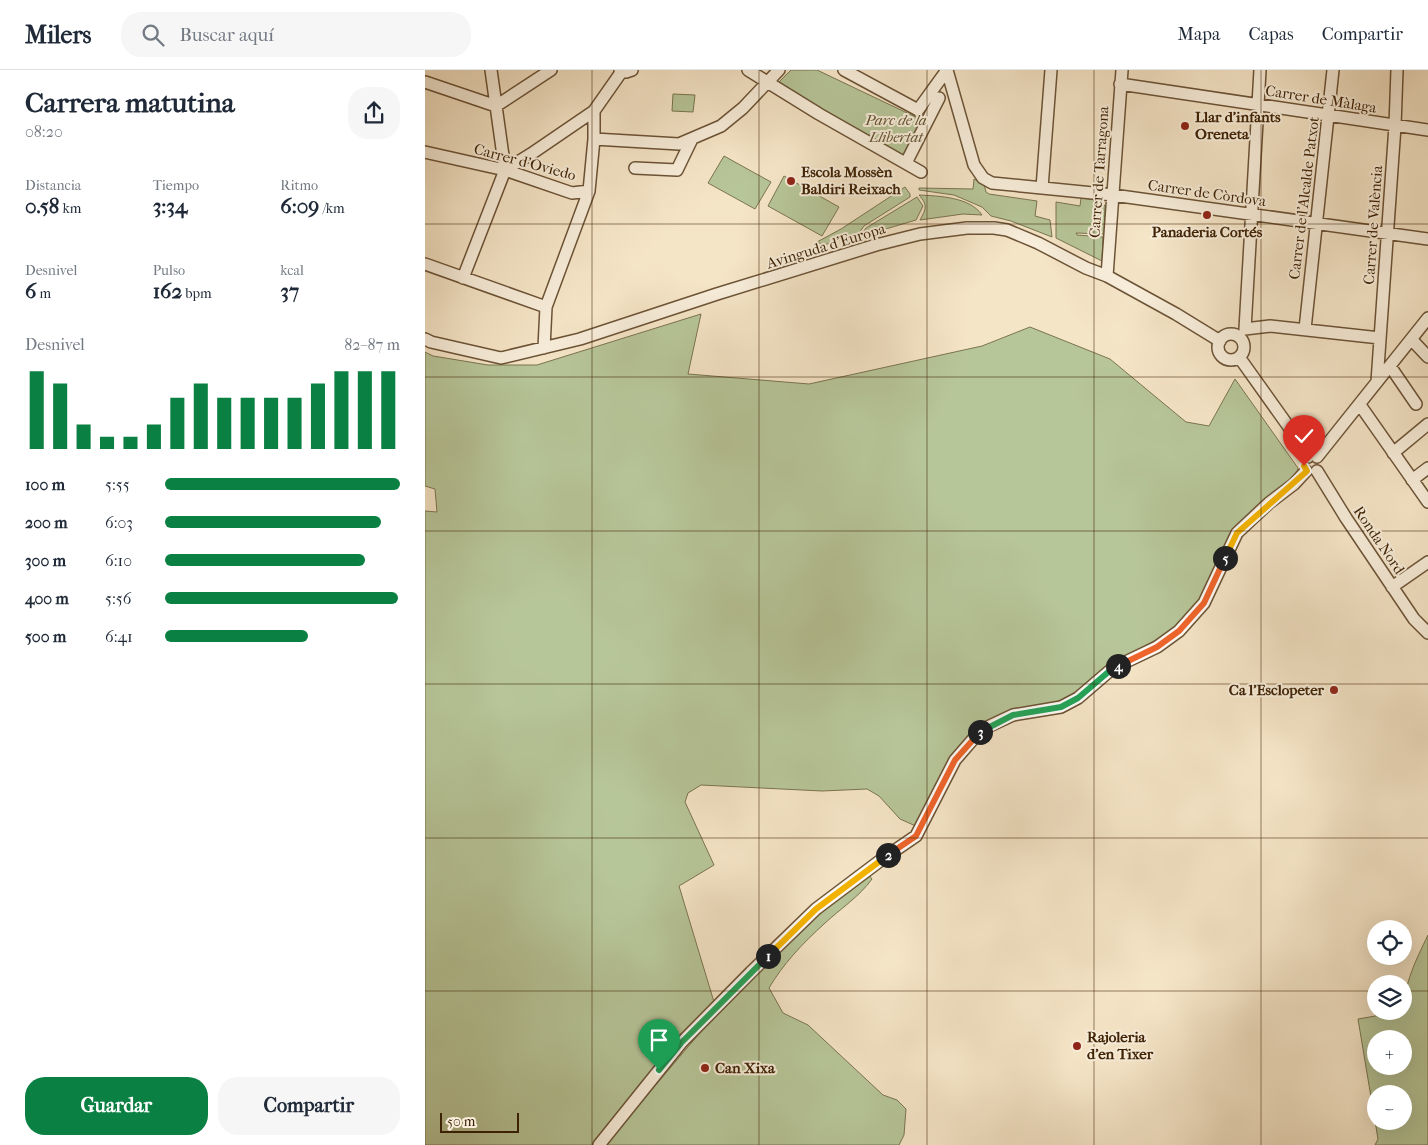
<!DOCTYPE html>
<html lang="es">
<meta charset="utf-8">
<style>
:root{--surface:#fff;--page:#f6f6f7;--text:#1f2937;--muted:#747a83;--line:#e0e1e3;--accent:#0b8043}
body{margin:0;font-family:"IM FELL French Canon",serif;background:var(--page);color:var(--text);height:100vh;display:flex;flex-direction:column;font-size:19px;white-space:nowrap}
*{box-sizing:border-box;margin:0}
p{font-size:16px;color:var(--muted)}
.icon{flex:none;width:28px;height:28px;fill:none;stroke:currentColor;stroke-width:2;stroke-linecap:round;stroke-linejoin:round}
.map{position:relative;flex:1;overflow:hidden}
.sheet{display:flex;flex-direction:column;background:var(--surface);width:425px}
.sheet>*{flex:none}
.buttons{position:absolute;left:942px;top:850px;display:grid;gap:10px}
.buttons a{display:grid;place-items:center;width:45px;height:45px;border-radius:50%;background:var(--surface);box-shadow:0 5px 20px #0002;font-size:25px}
.scale{position:absolute;left:15px;bottom:12px;width:79px;box-sizing:border-box;padding-left:5px;border:2px solid #3e2205;border-top:0;font-size:14px;line-height:18px;white-space:nowrap;color:#3e2205;-webkit-text-stroke:4px #f8eedb;paint-order:stroke}
.pin{position:absolute;display:grid;place-items:center;width:42px;height:42px;color:#fff;margin:-51px -21px;border-radius:50% 50% 50% 0;rotate:-45deg;box-shadow:0 0 5px #0007}
.pin .icon{rotate:45deg}
.km{position:absolute;width:25px;height:25px;margin:-12px;border-radius:50%;background:#222;color:#fff;font-size:14px;line-height:25px;text-align:center}
.round{display:grid;place-items:center;flex:none;width:52px;height:52px;border-radius:20px;background:var(--page)}
.summary{display:flex;align-items:center;justify-content:space-between;height:85px;padding:0 25px}
h1{font-size:28px;font-weight:800;line-height:38px}
.stats{display:grid;grid-template-columns:repeat(3,1fr);gap:8px;height:85px;padding:5px 25px}
.stats div{display:grid;align-content:center}
.stats b{font-size:21px;font-weight:800}
.stats small{font-size:14px;font-weight:400}
.stats p{font-size:14px}
.chart{height:140px;padding:10px 25px}
.chart p{display:flex;justify-content:space-between}
.chart svg{width:100%;height:90px;margin-top:5px;stroke:var(--accent);stroke-width:6}
.button{display:flex;gap:10px;margin-top:auto;padding:10px 25px}
.button a{flex:1;height:58px;border-radius:20px;background:var(--accent);color:#fff;font-size:20px;font-weight:800;line-height:58px;text-align:center}
.button a+a{background:var(--page);color:var(--text)}
ul{padding:0 25px;list-style:none;font-size:16px}
li{display:grid;grid-template-columns:80px 60px 1fr;align-items:center;height:38px}
li i{height:12px;border-radius:6px;background:var(--accent)}
header{display:flex;align-items:center;gap:30px;box-sizing:border-box;height:70px;padding:0 25px;background:var(--surface);border-bottom:1px solid var(--line)}
header strong{font-size:24px}
nav{display:flex;gap:28px;margin-inline-start:auto;font-size:18px}
.search{width:350px;height:45px;background:var(--page);display:flex;align-items:center;gap:12px;box-sizing:border-box;padding:0 18px;border-radius:20px;color:var(--muted);font-size:19px}
main{display:flex;flex:1;min-height:0}
.map>svg:first-child{display:block}
.green{fill:#b7c699;stroke:#7a744f;fill-rule:evenodd}
.lines{fill:none;stroke-linecap:round;stroke-linejoin:round}
.minor-casing{stroke:#6c5336;stroke-width:14}
.minor{stroke:#f8eedb;stroke-width:11}
.split-1-casing{stroke:#fff;stroke-width:10}
.split-2-casing{stroke:#fff;stroke-width:10}
.split-3-casing{stroke:#fff;stroke-width:10}
.split-4-casing{stroke:#fff;stroke-width:10}
.split-5-casing{stroke:#fff;stroke-width:10}
.split-6-casing{stroke:#fff;stroke-width:10}
.split-1{stroke:#22a559;stroke-width:6}
.split-2{stroke:#f5b400;stroke-width:6}
.split-3{stroke:#f0652b;stroke-width:6}
.split-4{stroke:#22a559;stroke-width:6}
.split-5{stroke:#f0652b;stroke-width:6}
.split-6{stroke:#f5b400;stroke-width:6}
.grid{fill:none;stroke:#3e2205;stroke-width:1;stroke-opacity:0.55}
.poi-dot{fill:#8f2418;stroke:#f8eedb;stroke-width:2}
.labels{text-anchor:middle;stroke-width:4;stroke-linejoin:round;paint-order:stroke}
.street-label{font-size:15px;fill:#3e2205;stroke:#f8eedb}
.poi-label{font-size:15px;font-weight:bold;fill:#3e2205;stroke:#f8eedb;text-anchor:start}
.park-label{font-size:15px;font-style:italic;fill:#625331;stroke:#f8eedb}
</style>
<header>
<strong>Milers</strong>
<div class="search"><svg class="icon" aria-label="search" viewBox="0 0 24 24"><circle cx="10" cy="10" r="6"/><path d="M15 15l6 6"/></svg>Buscar aquí</div>
<nav><a>Mapa</a><a>Capas</a><a>Compartir</a></nav>
</header>
<main>
<section class="sheet">
<div class="summary"><div><h1>Carrera matutina</h1><p>08:20</p></div><a class="round"><svg class="icon" aria-label="share" viewBox="0 0 24 24"><path d="M12 15V3M7 8l5-5 5 5M5 13v7h14v-7"/></svg></a></div>
<div class="stats">
<div><p>Distancia</p><b>0.58<small> km</small></b></div>
<div><p>Tiempo</p><b>3:34</b></div>
<div><p>Ritmo</p><b>6:09<small> /km</small></b></div>
</div>
<div class="stats">
<div><p>Desnivel</p><b>6<small> m</small></b></div>
<div><p>Pulso</p><b>162<small> bpm</small></b></div>
<div><p>kcal</p><b>37</b></div>
</div>
<div class="chart"><p><span>Desnivel</span>82–87 m</p>
<svg viewBox="0 0 160 44" preserveAspectRatio="none"><path d="M5 44V6M15 44V12M25 44V32M35 44V38M45 44V38M55 44V32M65 44V19M75 44V12M85 44V19M95 44V19M105 44V19M115 44V19M125 44V12M135 44V6M145 44V6M155 44V6"/></svg>
</div>
<ul>
<li><b>100 m</b>5:55<i style="width:100%"></i></li>
<li><b>200 m</b>6:03<i style="width:92%"></i></li>
<li><b>300 m</b>6:10<i style="width:85%"></i></li>
<li><b>400 m</b>5:56<i style="width:99%"></i></li>
<li><b>500 m</b>6:41<i style="width:61%"></i></li>
</ul>
<div class="button"><a>Guardar</a><a>Compartir</a></div>
</section>
<div class="map">
<svg width="1003" height="1075" viewBox="0 0 1003 1075">
<rect width="100%" height="100%" fill="#f5e5c7"/>
<filter id="stains"><feTurbulence type="fractalNoise" baseFrequency=".004" numOctaves="4"/><feColorMatrix values="0 0 0 0 .2 0 0 0 0 .09 0 0 0 0 .02 0 0 0 .5 -.17"/></filter>
<radialGradient id="worn" r=".72"><stop offset=".6" stop-color="#630" stop-opacity="0"/><stop offset="1" stop-color="#630" stop-opacity=".3"/></radialGradient>
<!-- green -->
<path class="green" d="M366,0h26l107,51 -18,36 -130,-72z
M248,24l22,1 -2,17 -21,-1z
M299,86l47,26 -16,27 -47,-26z
M359,106l55,31 -17,29 -54,-30z
M549,109l10,5 2,8 3,2 48,7 -2,15 15,4 2,17 -41,-16 -20,-5 -9,-9 -28,-12 -35,-5v-2l54,1z
M480,117l5,7v3l-46,29 -5,7 1,8 -17,-2 -19,6 -7,-3 24,-13z
M494,125c20,1 51,2 63,20l-19,-1 -43,6c6,-11 8,-15 -1,-25z
M492,127l6,9 -7,14 -54,16v-2l4,-6z
M656,128l19,2 5,6 -1,28 -28,-1 1,2 26,2 -1,24 -46,-23v-36l24,4z
M276,244l-13,60 121,10 173,-38 48,-19 80,32 76,63 23,4 26,-47 63,89 -2,7 -9,9 -32,25 -61,103 -23,20 -53,28 -43,34 -18,8 -46,9 -22,9 -15,11 -16,17 -14,20 -26,59 -18,-8 -21,-23 -12,-7 -45,2 -121,-6 -13,8 -3,9 29,63 -35,21 35,116 -121,143h-168v-634l12,1 -2,-23 -10,-3v-134l8,4 55,9h49z
M443,804l4,5c-13,18 -32,30 -48,45 -21,19 -41,40 -55,64l14,25 25,12 75,70 14,5 9,9 -2,26 -5,10h-294l104,-123 106,-107z
M1003,865v210h-53l3,-6 -20,-120 46,-8c0,-28 12,-51 24,-76zM951,969h28v27h-28zM951,1024h28v27h-28z"/>
<g class="lines">
<defs>
<path id="minor" d="M195,0l6,2 6,-2
M323,0l71,44 102,58
M419,0l74,40 29,-40
M522,0l27,95 9,13 9,5 121,12 315,44
M0,12l71,24 55,-36
M695,14l308,46
M169,69l85,5 42,-18 22,-18 36,-38
M0,82l80,18 67,23 17,-2
M481,93l33,-65
M210,98l42,2 15,-31
M80,100l26,-16 63,-43 28,-40
M617,118l9,-118
M0,194l121,43
M682,206l15,-206
M38,208l42,-108 -14,-100
M820,259l15,-259
M820,259l25,-3 110,12
M880,259l28,-259
M793 277a13 13 0 1 1 26 0a13 13 0 1 1-26 0Z
M0,269l6,3 70,16 79,-19 137,-45 159,-49 44,-11 47,-6h27l13,2 31,13 48,25 21,8 69,38 44,27
M987,270l16,17
M119,278l2,-41 43,-116 5,-52v-28
M814,287l52,73 17,27
M965,296l26,38
M952,312l18,-256 2,-56
M935,335l68,97
M968,383l35,-29
M892,387l111,-139
M892,401l29,47 68,101 14,14
M987,410l16,-12
M967,517l36,-25
M174,1075l82,-102 70,-71 65,-63 65,-49 35,-24 39,-76 26,-30 32,-15 48,-8 17,-9 35,-30 44,-21 22,-16 25,-28 33,-70 32,-30 25,-19 12,-13"/>
</defs>
<!-- minor casing -->
<use href="#minor" class="minor-casing"/>
<!-- minor -->
<use href="#minor" class="minor"/>
</g>
<g class="lines">
<defs>
<path id="split-1" d="M234,1000l22,-27 87,-87"/>
<path id="split-2" d="M343,886l48,-47 72,-54"/>
<path id="split-3" d="M463,785l28,-19 39,-76 25,-28"/>
<path id="split-4" d="M555,662l33,-17 48,-8 17,-9 35,-30 5,-2"/>
<path id="split-5" d="M693,596l39,-19 22,-16 25,-28 21,-45"/>
<path id="split-6" d="M800,488l12,-25 70,-62 -3,-5"/>
</defs>
<!-- split-1 casing -->
<use href="#split-1" class="split-1-casing"/>
<!-- split-2 casing -->
<use href="#split-2" class="split-2-casing"/>
<!-- split-3 casing -->
<use href="#split-3" class="split-3-casing"/>
<!-- split-4 casing -->
<use href="#split-4" class="split-4-casing"/>
<!-- split-5 casing -->
<use href="#split-5" class="split-5-casing"/>
<!-- split-6 casing -->
<use href="#split-6" class="split-6-casing"/>
<!-- split-1 -->
<use href="#split-1" class="split-1"/>
<!-- split-2 -->
<use href="#split-2" class="split-2"/>
<!-- split-3 -->
<use href="#split-3" class="split-3"/>
<!-- split-4 -->
<use href="#split-4" class="split-4"/>
<!-- split-5 -->
<use href="#split-5" class="split-5"/>
<!-- split-6 -->
<use href="#split-6" class="split-6"/>
</g>
<!-- grid -->
<path class="grid" d="M167,0v1075M334,0v1075M502,0v1075M669,0v1075M836,0v1075M0,154h1003M0,307h1003M0,461h1003M0,614h1003M0,768h1003M0,921h951M979,921h24"/>
<!-- markers -->
<g class="poi-dot">
<circle cx="760" cy="56" r="5"/>
<circle cx="366" cy="111" r="5"/>
<circle cx="782" cy="145" r="5"/>
<circle cx="909" cy="620" r="5"/>
<circle cx="652" cy="976" r="5"/>
<circle cx="280" cy="998" r="5"/>
</g>
<g class="labels">
<!-- street labels -->
<g class="street-label">
<text transform="translate(896 29) rotate(9)" y="5">Carrer de Màlaga</text>
<text transform="translate(100 92) rotate(15)" y="5">Carrer d'Oviedo</text>
<text transform="translate(674 102) rotate(-86)" y="5">Carrer de Tarragona</text>
<text transform="translate(782 123) rotate(8)" y="5">Carrer de Còrdova</text>
<text transform="translate(879 128) rotate(-83)" y="5">Carrer de l'Alcalde Patxot</text>
<text transform="translate(948 155) rotate(-86)" y="5">Carrer de València</text>
<text transform="translate(401 176) rotate(-17)" y="5">Avinguda d'Europa</text>
<text transform="translate(954 470) rotate(56)" y="5">Ronda Nord</text>
</g>
<!-- poi labels -->
<g class="poi-label">
<text x="770" y="52">Llar d'infants<tspan x="770" dy="17">Oreneta</tspan></text>
<text x="376" y="107">Escola Mossèn<tspan x="376" dy="17">Baldiri Reixach</tspan></text>
<text x="782" y="167" text-anchor="middle">Panaderia Cortés</text>
<text x="899" y="625" text-anchor="end">Ca l'Esclopeter</text>
<text x="662" y="972">Rajoleria<tspan x="662" dy="17">d'en Tixer</tspan></text>
<text x="290" y="1003">Can Xixa</text>
</g>
<!-- park labels -->
<g class="park-label">
<text x="471" y="55">Parc de la<tspan x="471" dy="17">Llibertat</tspan></text>
</g>
</g>
<rect width="100%" height="100%" filter="url(#stains)"/>
<rect width="100%" height="100%" fill="url(#worn)"/>
</svg>
<div class="buttons">
<a><svg class="icon" aria-label="locate" viewBox="0 0 24 24"><circle cx="12" cy="12" r="6"/><path d="M12 2v4M12 18v4M2 12h4M18 12h4"/></svg></a>
<a><svg class="icon" aria-label="layers" viewBox="0 0 24 24"><path d="M12 4l9 5-9 5-9-5zM3 14l9 5 9-5"/></svg></a>
<a>+</a>
<a>−</a>
</div>
<div class="scale">50 m</div>
<div class="pin" style="left:234px;top:1000px;background:#1e9e55"><svg class="icon" aria-label="arrive" viewBox="0 0 24 24"><path d="M6 21V4h12l-3 4 3 4H6"/></svg></div>
<div class="pin" style="left:879px;top:396px;background:#d93025"><svg class="icon" aria-label="check" viewBox="0 0 24 24"><path d="M5 12l5 5 9-10"/></svg></div>
<b class="km" style="left:343px;top:886px">1</b>
<b class="km" style="left:463px;top:785px">2</b>
<b class="km" style="left:555px;top:662px">3</b>
<b class="km" style="left:693px;top:596px">4</b>
<b class="km" style="left:800px;top:488px">5</b>
</div>
</main>
